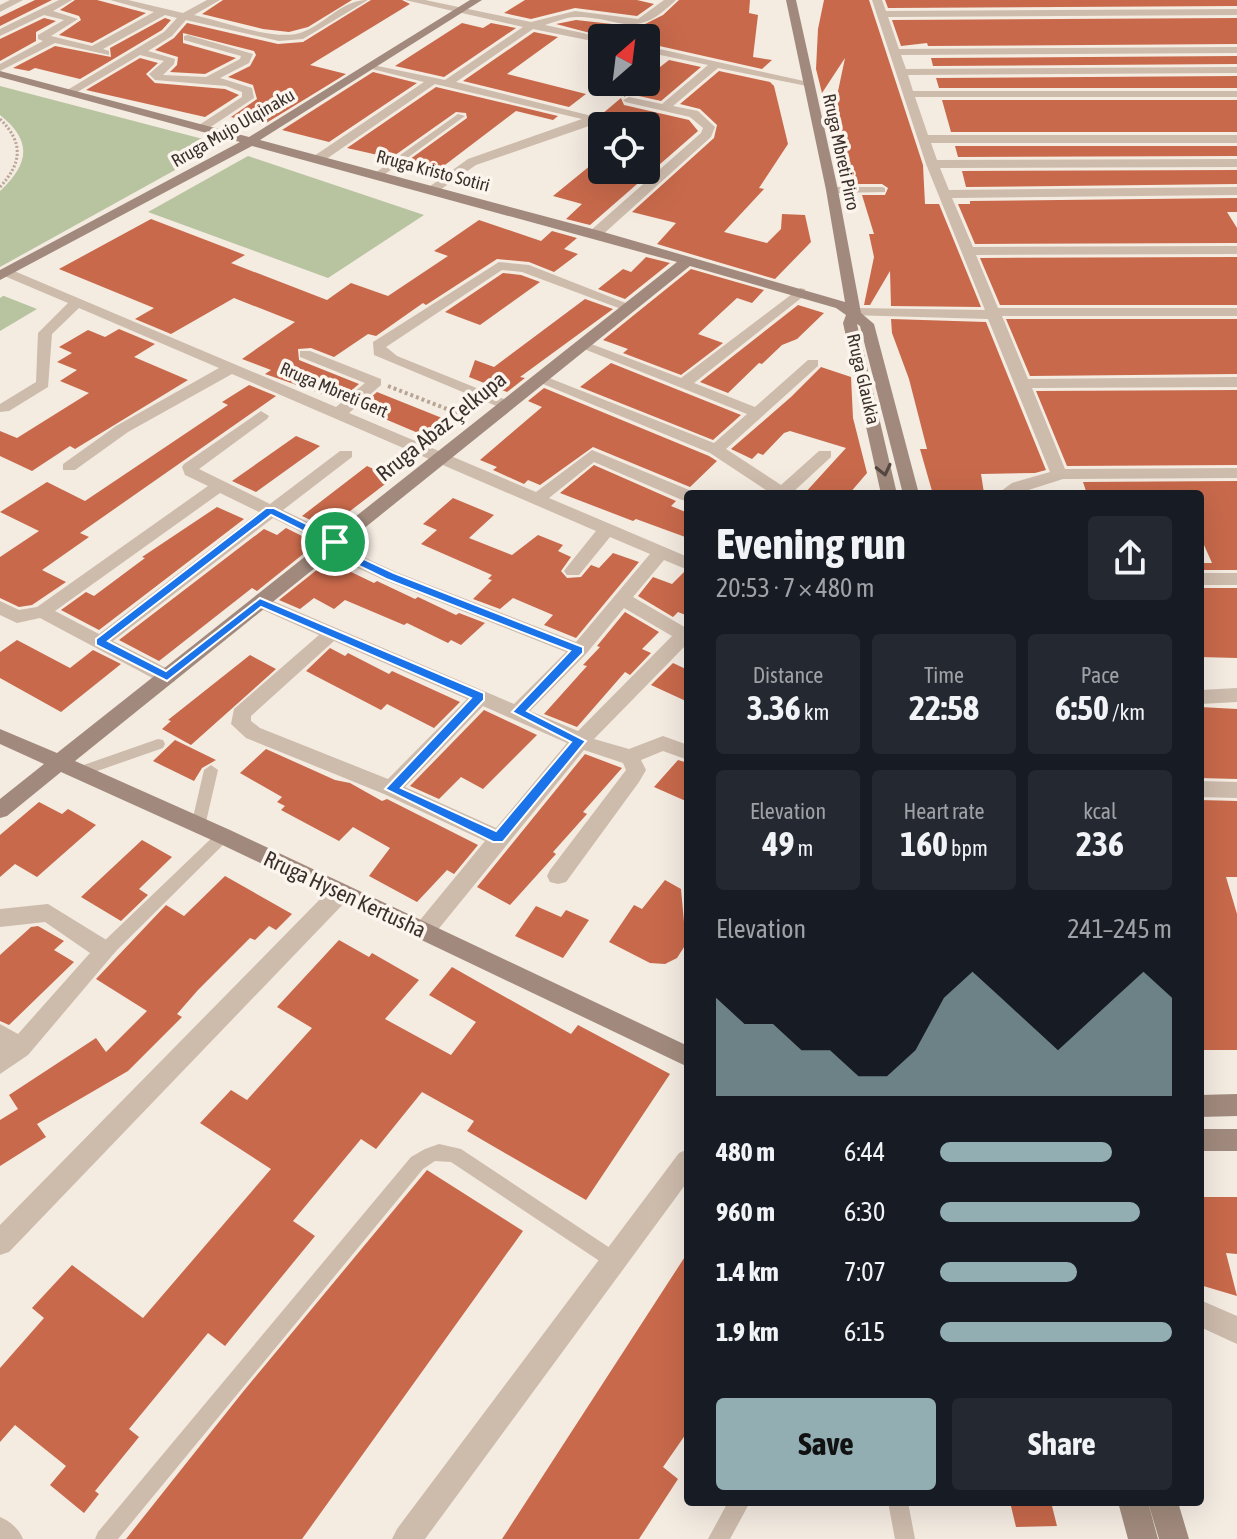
<!DOCTYPE html>
<meta charset="utf-8">
<style>
:root{--surface:#171b24;--page:#242831;--text:#f1f3f6;--muted:#9ea1a6;--accent:#92aeb2}
body{margin:0;font-family:"Asap Condensed",sans-serif;background:var(--page);color:var(--text);height:100vh;display:flex;flex-direction:column;font-size:30px;white-space:nowrap}
*{box-sizing:border-box;margin:0}
p{font-size:26px;color:var(--muted)}
.icon{flex:none;width:44px;height:44px;fill:none;stroke:currentColor;stroke-width:2;stroke-linecap:round;stroke-linejoin:round}
.map{position:relative;flex:1;overflow:hidden}
.side{position:absolute;left:684px;top:490px;width:520px;height:1016px;display:flex;flex-direction:column;background:var(--surface);border-radius:8px;box-shadow:0 8px 32px #0002}
.side>*{flex:none}
.needle{width:52px;rotate:28deg}
.controls{position:absolute;left:588px;top:24px;display:grid;gap:16px}
.controls a{display:grid;place-items:center;width:72px;height:72px;border-radius:8px;background:var(--surface);box-shadow:0 8px 32px #0002;font-size:40px}
.pin{position:absolute;display:grid;place-items:center;width:68px;height:68px;color:#fff;margin:-34px;border:4px solid #fff;border-radius:50%;box-shadow:0 2px 8px #0007}
.round{display:grid;place-items:center;flex:none;width:84px;height:84px;border-radius:8px;background:var(--page)}
.head{display:flex;align-items:center;justify-content:space-between;height:136px;padding:0 32px}
h1{font-size:44px;font-weight:700;line-height:60px}
.metrics{display:grid;grid-template-columns:repeat(3,1fr);gap:12px;height:136px;padding:8px 32px}
.metrics div{display:grid;align-content:center;border-radius:8px;background:var(--page);text-align:center}
.metrics b{font-size:34px;font-weight:700}
.metrics small{font-size:22px;font-weight:400}
.metrics p{font-size:22px}
.chart{height:224px;padding:16px 32px}
.chart p{display:flex;justify-content:space-between}
.chart svg{width:100%;height:144px;margin-top:8px;fill:var(--accent);opacity:.7}
.primary-button{display:flex;gap:16px;margin-top:auto;padding:16px 32px}
.primary-button a{flex:1;height:92px;border-radius:8px;background:var(--accent);color:#111;font-size:32px;font-weight:700;line-height:92px;text-align:center}
.primary-button a+a{background:var(--page);color:var(--text)}
ul{padding:0 32px;list-style:none;font-size:26px}
li{display:grid;grid-template-columns:128px 96px 1fr;align-items:center;height:60px}
li i{height:20px;border-radius:10px;background:var(--accent)}
.map>svg:first-child{display:block}
.green{fill:#b8c4a0}
.building{fill:#c8694b}
.lines{fill:none;stroke-linecap:round;stroke-linejoin:round}
.path-far1{stroke:#b9a596;stroke-width:3;stroke-dasharray:2 2;stroke-linecap:butt}
.path{stroke:#b9a596;stroke-width:4;stroke-dasharray:3 3;stroke-linecap:butt}
.lane{fill:#cdbbac;fill-rule:evenodd}
.street{fill:#cdbbac;fill-rule:evenodd}
.secondary{fill:#a18a7d;fill-rule:evenodd}
.oneway{stroke:#544640}
.route{fill:#1a73e8;stroke:#fff;stroke-width:2;fill-rule:evenodd}
.labels{text-anchor:middle;stroke-width:7;stroke-linejoin:round;paint-order:stroke}
.far-street-label{font-size:18px;fill:#3b302b;stroke:#fbf5ee}
.street-label{font-size:22px;fill:#3b302b;stroke:#fbf5ee}
</style>
<div class="map">
<svg width="1237" height="1539" viewBox="0 0 1237 1539">
<rect width="100%" height="100%" fill="#f4ebe1"/>
<!-- green -->
<path class="green" d="M0,86l222,58 -222,123v-76c29,-27 33,-50 0,-76z
M248,156l176,59 -96,63 -180,-66z
M3,296h1l33,13 -37,22v-33z"/>
<!-- building -->
<path class="building" d="M35,0h17l-52,26v-9z
M75,0h22l49,13 -54,30 -33,-8 22,-15 -2,-4 -19,-6z
M223,0h129l-44,27 -19,5 -26,-3 -61,-15z
M371,0h31l8,4 -100,61 36,9 -83,51 -32,-8 26,-18 -4,-14 -25,-8 22,-11 6,-11 -2,-4 -71,-18v10l53,15 -31,16 -35,-2 7,-7 1,-8 -23,-7 19,-12 13,-15 91,21 25,-2z
M525,0h112l17,4 -17,12 -62,-8 -44,11 -27,-6z
M679,0h71l-1,13 9,2 -5,42 19,3 -10,9 -116,-26v-5h-37l-53,-14 20,-4 63,7 24,-12z
M824,0h45l54,165 2,39h14l42,103 -90,-1 -1,-35 -20,34h-6l10,-48 -5,-23h5l-12,-39h23l3,-7 -6,-4h-29l-3,-22h-3v-21l-17,-1 -1,-6 16,-76 -23,35 -6,-24 2,-40z
M885,0h352v6l-349,2z
M44,18l12,3 -20,11v9l-36,20v-22z
M165,18l6,2 -9,10 -82,49 -45,-11 -6,3 -16,-3 42,-22 56,11 -1,-9z
M1237,18v26l-309,2 -1,-3 -26,3 -9,-26z
M462,23l21,5 8,-5 25,5 -72,49 -49,-11z
M534,32l24,5 -51,37 79,20 -17,13 -106,-26z
M1237,56v8l-304,2 -2,-8z
M140,58l18,5 -12,11 9,9 70,6 14,6 -34,22 -119,-27z
M669,60l32,7 -40,34 -31,-7 -7,3 18,-15h5v-4z
M719,71l51,11 4,4 14,58 -29,44 5,1 -40,43 43,11 14,-14 1,-15 23,1 6,27 -36,37 -118,-35 19,-21 -44,-11 82,-74 3,-13 -17,-16 -20,-5z
M373,72l44,11 -88,59 -47,-12z
M1237,76v12h-298l-3,-10z
M436,87l122,29 -5,4 -37,-9 -79,60 -31,-9 61,-44 -1,-5 -10,-1 -65,46 -44,-10z
M621,98l3,7 65,15 9,11 -108,94 -24,-6 16,-15 -29,-8 49,-40v14h44v-44l-17,-1 5,-4 -32,-7z
M942,100h295v32h-286z
M955,146h282v10l-279,1z
M1237,170v14l-271,3 -4,-16z
M1237,198v14h-10l10,16v15l-262,1 -17,-40h12v-3z
M151,219l94,36 -14,8 96,37 24,-17 37,13 60,-40 -14,-5 45,-31 62,21 11,-10 25,7 -13,11 14,5 -24,18 -25,-10 -32,-3 -71,46 -3,-2 -47,33 -8,-2 -34,23 -23,-9 -13,1 1,11 60,24 -19,16 -75,-26 6,-4 -29,-11 53,-37 -61,-24 -63,36 -36,-15 19,-11 -95,-39z
M646,257l24,6 -45,36 -27,-10 25,-20 8,3z
M1237,257v48h-237l-20,-47z
M691,269l73,21 -12,13 -15,-5 -39,36 25,9 -42,32 -58,-22 5,-4 -25,-9z
M503,273l18,2 19,7 -60,43 -35,-13z
M585,299l28,10 -93,68 5,1 -18,14 -38,-15 6,-17 19,7z
M798,305l26,8 -27,26 -15,6 -20,19 -3,-1 -31,30 -28,-11z
M891,319l95,3 60,148 -11,3 -54,1 3,19 -45,1 -7,-3 -12,-42h7l-18,-70 -17,-46z
M1006,319h231v55l-207,2z
M119,329l36,15 -21,13 54,23 -113,69 -5,-3 -38,25 -32,-15v-25l17,7 72,-45 -29,-12 17,-11 -20,-8 15,-9 -13,-6 29,-17 17,7z
M611,363l130,52 -28,25 -133,-53z
M821,367l30,10 2,41 14,55 -18,21h-45l42,-46 -56,-17 -6,2 -21,22 -5,-2 -6,6 -21,-10 60,-52z
M249,385l27,11 -196,137 9,4 -47,33 24,12 -34,23 -13,2 -19,-9v-41l39,-26 -39,-19 47,-30 38,19 143,-96 -6,-3z
M544,388l165,68 8,5 -27,26 -97,-40 -53,38 -12,-5 -4,4 -31,-14 4,-3 -17,-7 62,-53 -14,-6z
M1237,390v75l-170,1 -31,-75z
M377,392l80,32 -20,17 -78,-33z
M296,436l24,10 -64,46 -24,-11z
M594,465l82,36 -5,5 17,7v25l-52,-19 -3,2 -73,-28z
M367,466l26,12 -65,50 -26,-12z
M1237,481v89h-37v-7h12l-12,-27v-42h-113l-4,-12z
M453,498l41,17 -25,23 43,17 26,-20 25,10 -5,6 13,6 -10,14 6,7 14,-1 10,-12 8,3 14,-15 26,9 -63,76 -32,-13 9,-10 -40,-17 -13,11 -27,-10 19,-19 -4,-1 4,-4 -71,-31 16,-14 -14,-6z
M217,507l27,12 -145,111 -38,-20 25,-18 8,4 51,-38 -3,-1z
M286,528l26,13 -10,8 5,2 -50,40 -5,-3 -93,73 -40,-21 145,-111 13,6z
M328,561l46,22 3,-2 38,18 3,-2 38,18 3,-2 26,10 -24,22 -10,-5 -3,3 -41,-20 -3,2 -59,-25 -11,9 -20,-11 -14,11 -21,-9z
M684,572l4,1v43l-10,-4 -5,5 -35,-21 15,-19 19,7z
M1200,588h37v70l-37,-1z
M625,612l34,20 -17,17 9,4 -21,22 -5,-3 -48,55 -33,-13 43,-48 -4,-1 17,-18 -3,-1z
M17,640l53,28 23,-18 28,14 -60,48 -61,-34v-26z
M330,648l15,8 3,-3 41,21 3,-3 68,31 -26,26 -47,-24 -6,6 -75,-39z
M250,655l26,14 -85,76 -29,-16 9,-8 -3,-1z
M673,663l15,7v32l-37,-17z
M1200,707l37,2v70l-37,-1z
M484,710l53,25 -54,54 -22,-12 -22,22 -29,-13z
M175,740l41,20 -14,8 -8,13 -41,-20z
M266,749l69,31 15,3 32,18 5,-2 91,46 -24,29 -7,-4 -30,32 -48,-26 21,-28 -37,-21 -14,14 -58,-31 4,-4 -8,-4 5,-5 -42,-24z
M585,754l37,14 -39,44 4,2 -34,38 3,2 -46,51 -33,-18z
M678,760l10,3v39l-34,-15z
M1200,800l37,1v76h-11l11,37v136h-37z
M39,802l23,12 6,-5 28,16 -59,52 -22,-13 -15,13v-42z
M142,840l30,17 -33,32 9,6 -27,26 -40,-24z
M225,876l67,38 -16,16 -7,-4 -14,14 -5,-2 -52,52 -21,24 5,3 -54,54 -91,53 9,13 -46,29v-46l18,-11 -9,-14 87,-57 10,14 41,-41 -51,-32 70,-74 18,11z
M665,880l16,9 5,55 -9,14 -12,6 -15,-1 -41,-21 25,-37 8,4z
M536,906l25,11 5,-7 23,10 -26,38 -48,-22z
M38,926l26,15 -10,9 20,12 -65,63 -9,-4v-66l31,-28z
M339,940l30,17 3,-4 47,27 -34,39 66,36 25,-33 -47,-27 23,-28 119,67 7,-9 92,49 -84,126 -119,-69 7,-10 -52,-29 -46,57 -15,-10 -68,82 22,15 -90,110 -17,-13 -79,96 10,8 -44,54 4,3 -15,19 -34,-28 16,-19 -51,-41 -15,17v-74l44,-50 -12,-10 40,-43 71,53 128,-149 -71,-46 31,-33 16,10 65,-72 -35,-21z
M427,1170l96,61 -221,308h-176l116,-146z
M1200,1197h37v57l-11,-1 11,43 -37,-11z
M688,1252v179l-25,36 15,12 -39,60h-137z
M1010,1502h41l6,24 -41,1z"/>
<g class="lines">
<!-- path-far1 -->
<path class="path-far1" d="M0,119c24,24 22,44 0,68"/>
<!-- path -->
<path class="path" d="M388,386l77,30"/>
<!-- lane -->
<path class="lane" d="M458,114l7,2 -84,61h-6v-4z
M882,187l3,1v4l-53,1 -4,-3 4,-3z
M158,739l5,1 2,4 -2,4 -83,29 -7,-5 2,-4z
M211,765l7,5 -13,56 -2,4h-10l-2,-4 13,-56z
M223,830l5,2 2,4 -2,4 -117,116 -6,1 -6,-1 -2,-5 2,-5 119,-114z
M439,1144l22,5 158,105 3,6 -3,6 -6,3 -6,-3 -156,-104 -16,-1 -12,8 -305,370h-23l3,-7 313,-375 14,-8z
M728,1502h22l-20,37h-22z
M888,1502h20l7,37h-20z
M0,1517c10,4 19,12 23,22h-23z"/>
<!-- street -->
<path class="street" d="M10,0h13l-23,12v-7z
M59,0h13l-19,11 25,8 -27,17 41,10 62,-34 -44,-12h18l55,13 24,-13h13l-26,15c27,6 81,26 106,18 25,-8 41,-33 68,-33l-65,39 -24,2 -93,-21 -14,16 -24,15 27,8 -1,5 -11,11 43,2 34,-18 1,-3 -57,-16v-4l4,-1 65,19 -4,9 -29,15 32,10 2,10 -51,34 -4,-1v-6l43,-28v-5l-16,-6 -71,-6 -6,-6 15,-13 -24,-6 -66,39 -10,-2 100,-60 13,-14 -12,-3 -62,34 6,2v4l-54,-12 -55,28v-7l43,-23 -5,-2v-4l26,-15 -20,-5 -44,21v-7z
M405,0h20l106,22 44,-11 63,8 26,-19h12c-43,42 -52,17 -100,17 -10,0 -21,5 -31,8l61,13h-4v5l-69,-14 -77,53 140,35 -7,9 -113,39 -42,29 -5,-1v-6l39,-28 114,-40 -147,-35 -113,78h-8v-6l110,-74 -56,-14v-4l77,16 78,-53z
M872,0h10l4,11 351,-2v6l-349,2 11,32 338,-2v6l-336,2 5,14 331,-2v6l-329,2 5,16h324v6h-322l13,38h309v8h-306l6,17 300,-1v8l-297,1 9,22 288,-3v8l-285,3 21,49 264,-1v8l-261,1 22,53h239v8h-235l26,63 209,-2v10l-205,1 33,81 172,-1v10l-174,1 -47,15h-19l15,-11 38,-11 -62,-153 -139,-4 -2,-3 7,-4 131,2 -59,-146z
M646,46l167,37 -6,3 -89,-18 -45,38 25,5 17,16 -4,10 -111,100h-10v-6l111,-98 2,-5 -13,-11 -65,-15 -2,-2 6,-3 33,7 46,-39 -62,-13z
M499,262l30,3 107,42 -7,4 -5,-1 -102,-38 -20,-2 -116,77 11,9 114,46 3,3 -8,5 -132,-55 -1,-13z
M7,268l329,139 29,-24 -65,-26v-6h10l71,28v6l-32,28 187,79 56,-42 102,42 -6,2v7l-6,-1 -88,-38 -45,36 139,59v13l-24,-10 -31,37 55,32v14l-94,96 35,10 34,-13 25,9v15l-25,-9 -22,9 5,10 -7,12 -73,100 -8,2 -8,-2 -3,-6 3,-6 76,-100 -3,-7 -39,-13 -152,187 -8,3 -8,-3 -3,-6 3,-6 69,-84 -101,-47 -138,-56 -15,-14 3,-15 85,-74 -65,-29 -3,-4 9,-6 6,2 248,106 52,-52 -182,-72 -37,-17 -18,-17 -56,-28 -160,123 61,31 2,5 -2,5h-14l-120,-64 -23,5 -17,-8v-14l19,9 18,-3 171,-121 -23,-11 -3,-8 2,-3 77,-53 8,5 -2,3 -68,50 71,35 70,-53h12v6l-69,53 58,28 18,17 37,17 180,70 74,-88 -40,-17 -31,38h-12l-3,-4 3,-4 29,-36 -364,-157 -104,58 -53,38h-12v-6l53,-38 103,-58 -140,-60 -27,26 -4,53 -39,24 -9,1v-8l36,-22 2,-49 30,-30 -66,-28 -2,-3zM220,493l39,19 -160,122 -44,-23zM624,608l48,28 -94,95 -48,-20 56,-57zM334,641l133,58 -79,80 -128,-51 -9,-7v-5zM483,706l84,37 -71,85 -91,-41z
M800,288l5,1v6l-111,88 61,24 53,-47h10v6l-92,83 55,36 38,-34h12v6l-40,37h-19l-62,-41 -179,-74 3,-3h10l170,67 33,-29 -173,-69 2,-3h10l95,36z
M1200,573h37v12h-37z
M1237,688v14l-37,2v-14z
M1200,781l37,1v16l-37,-1z
M341,883l8,3 3,6 -3,6 -340,354 -9,3v-30l333,-339z
M48,904l65,40 3,7 -88,104 -28,19v-50l18,10 72,-81 -45,-31 -45,5v-18z
M688,1149v32l-263,358h-33l5,-10 282,-376z
M1200,1300l37,16v28l-37,-17z"/>
<!-- secondary -->
<path class="secondary" d="M470,0h12l-222,140 340,91 245,71 -19,-112 -40,-190h10l42,190 23,123 13,11 45,170h-16l-43,-168 -3,-2 40,170h-16l-38,-171 3,-8 -10,-7 -146,-42 -615,495 155,69 458,216v21l-472,-225 -155,-70 -54,44 -7,2v-19l44,-35 -44,-20v-15l57,24 620,-491 -425,-116 -252,134v-10l240,-128 -240,-65v-6l249,66z
M1237,1094v22l-37,1v-22z
M1200,1129h37v22h-37z
M1118,1502h30l10,37h-30z
M1148,1502h30l11,37h-30z"/>
</g>
<!-- one-way arrows -->
<defs><path id="oneway-chevron" d="M-2-3.5L2.5 0L-2 3.5" fill="none" stroke-width="1.6" stroke-linecap="round" stroke-linejoin="round" transform="scale(2)"/></defs>
<use class="oneway" href="#oneway-chevron" transform="translate(884 470) rotate(77)"/>
<!-- route -->
<path class="route" d="M266,508h8l65,32 18,16 37,17 189,74v6l-56,58 59,30 -83,101h-10l-108,-53 86,-91 -210,-91 -94,74 -71,-36v-6zM271,515l60,30 18,16 37,18 184,72 -58,61 59,30 -75,89 -95,-43 83,-88v-7l-224,-95 -94,73 -58,-30z"/>
<g class="labels">
<!-- far-street labels -->
<g class="far-street-label">
<text transform="translate(233 128) rotate(-30)" y="6">Rruga Mujo Ulqinaku</text>
<text transform="translate(841 152) rotate(78)" y="6">Rruga Mbreti Pirro</text>
<text transform="translate(433 171) rotate(15)" y="6">Rruga Kristo Sotiri</text>
<text transform="translate(863 379) rotate(77)" y="6">Rruga Glaukia</text>
<text transform="translate(334 390) rotate(23)" y="6">Rruga Mbreti Gert</text>
</g>
<!-- street labels -->
<g class="street-label">
<text transform="translate(441 426) rotate(-39)" y="8">Rruga Abaz Çelkupa</text>
<text transform="translate(345 894) rotate(25)" y="8">Rruga Hysen Kertusha</text>
</g>
</g>
</svg>
<div class="controls">
<a><svg class="needle" viewBox="-14 -14 28 28"><path d="M0-13l5 13h-10z" fill="#e53935"/><path d="M0 13l5-13h-10z" fill="#9ea1a6"/></svg></a>
<a><svg class="icon" aria-label="locate" viewBox="0 0 24 24"><circle cx="12" cy="12" r="6"/><path d="M12 2v4M12 18v4M2 12h4M18 12h4"/></svg></a>
</div>
<div class="pin" style="left:335px;top:542px;background:#1e9e55"><svg class="icon" aria-label="arrive" viewBox="0 0 24 24"><path d="M6 21V4h12l-3 4 3 4H6"/></svg></div>
<section class="side">
<div class="head"><div><h1>Evening run</h1><p>20:53 · 7 × 480 m</p></div><a class="round"><svg class="icon" aria-label="share" viewBox="0 0 24 24"><path d="M12 15V3M7 8l5-5 5 5M5 13v7h14v-7"/></svg></a></div>
<div class="metrics">
<div><p>Distance</p><b>3.36<small> km</small></b></div>
<div><p>Time</p><b>22:58</b></div>
<div><p>Pace</p><b>6:50<small> /km</small></b></div>
</div>
<div class="metrics">
<div><p>Elevation</p><b>49<small> m</small></b></div>
<div><p>Heart rate</p><b>160<small> bpm</small></b></div>
<div><p>kcal</p><b>236</b></div>
</div>
<div class="chart"><p><span>Elevation</span>241–245 m</p>
<svg viewBox="0 0 160 44" preserveAspectRatio="none"><path d="M0 44V14L10 22L20 22L30 30L40 30L50 38L60 38L70 30L80 14L90 6L100 14L110 22L120 30L130 22L140 14L150 6L160 14V44z"/></svg>
</div>
<ul>
<li><b>480 m</b>6:44<i style="width:74%"></i></li>
<li><b>960 m</b>6:30<i style="width:86%"></i></li>
<li><b>1.4 km</b>7:07<i style="width:59%"></i></li>
<li><b>1.9 km</b>6:15<i style="width:100%"></i></li>
</ul>
<div class="primary-button"><a>Save</a><a>Share</a></div>
</section>
</div>
